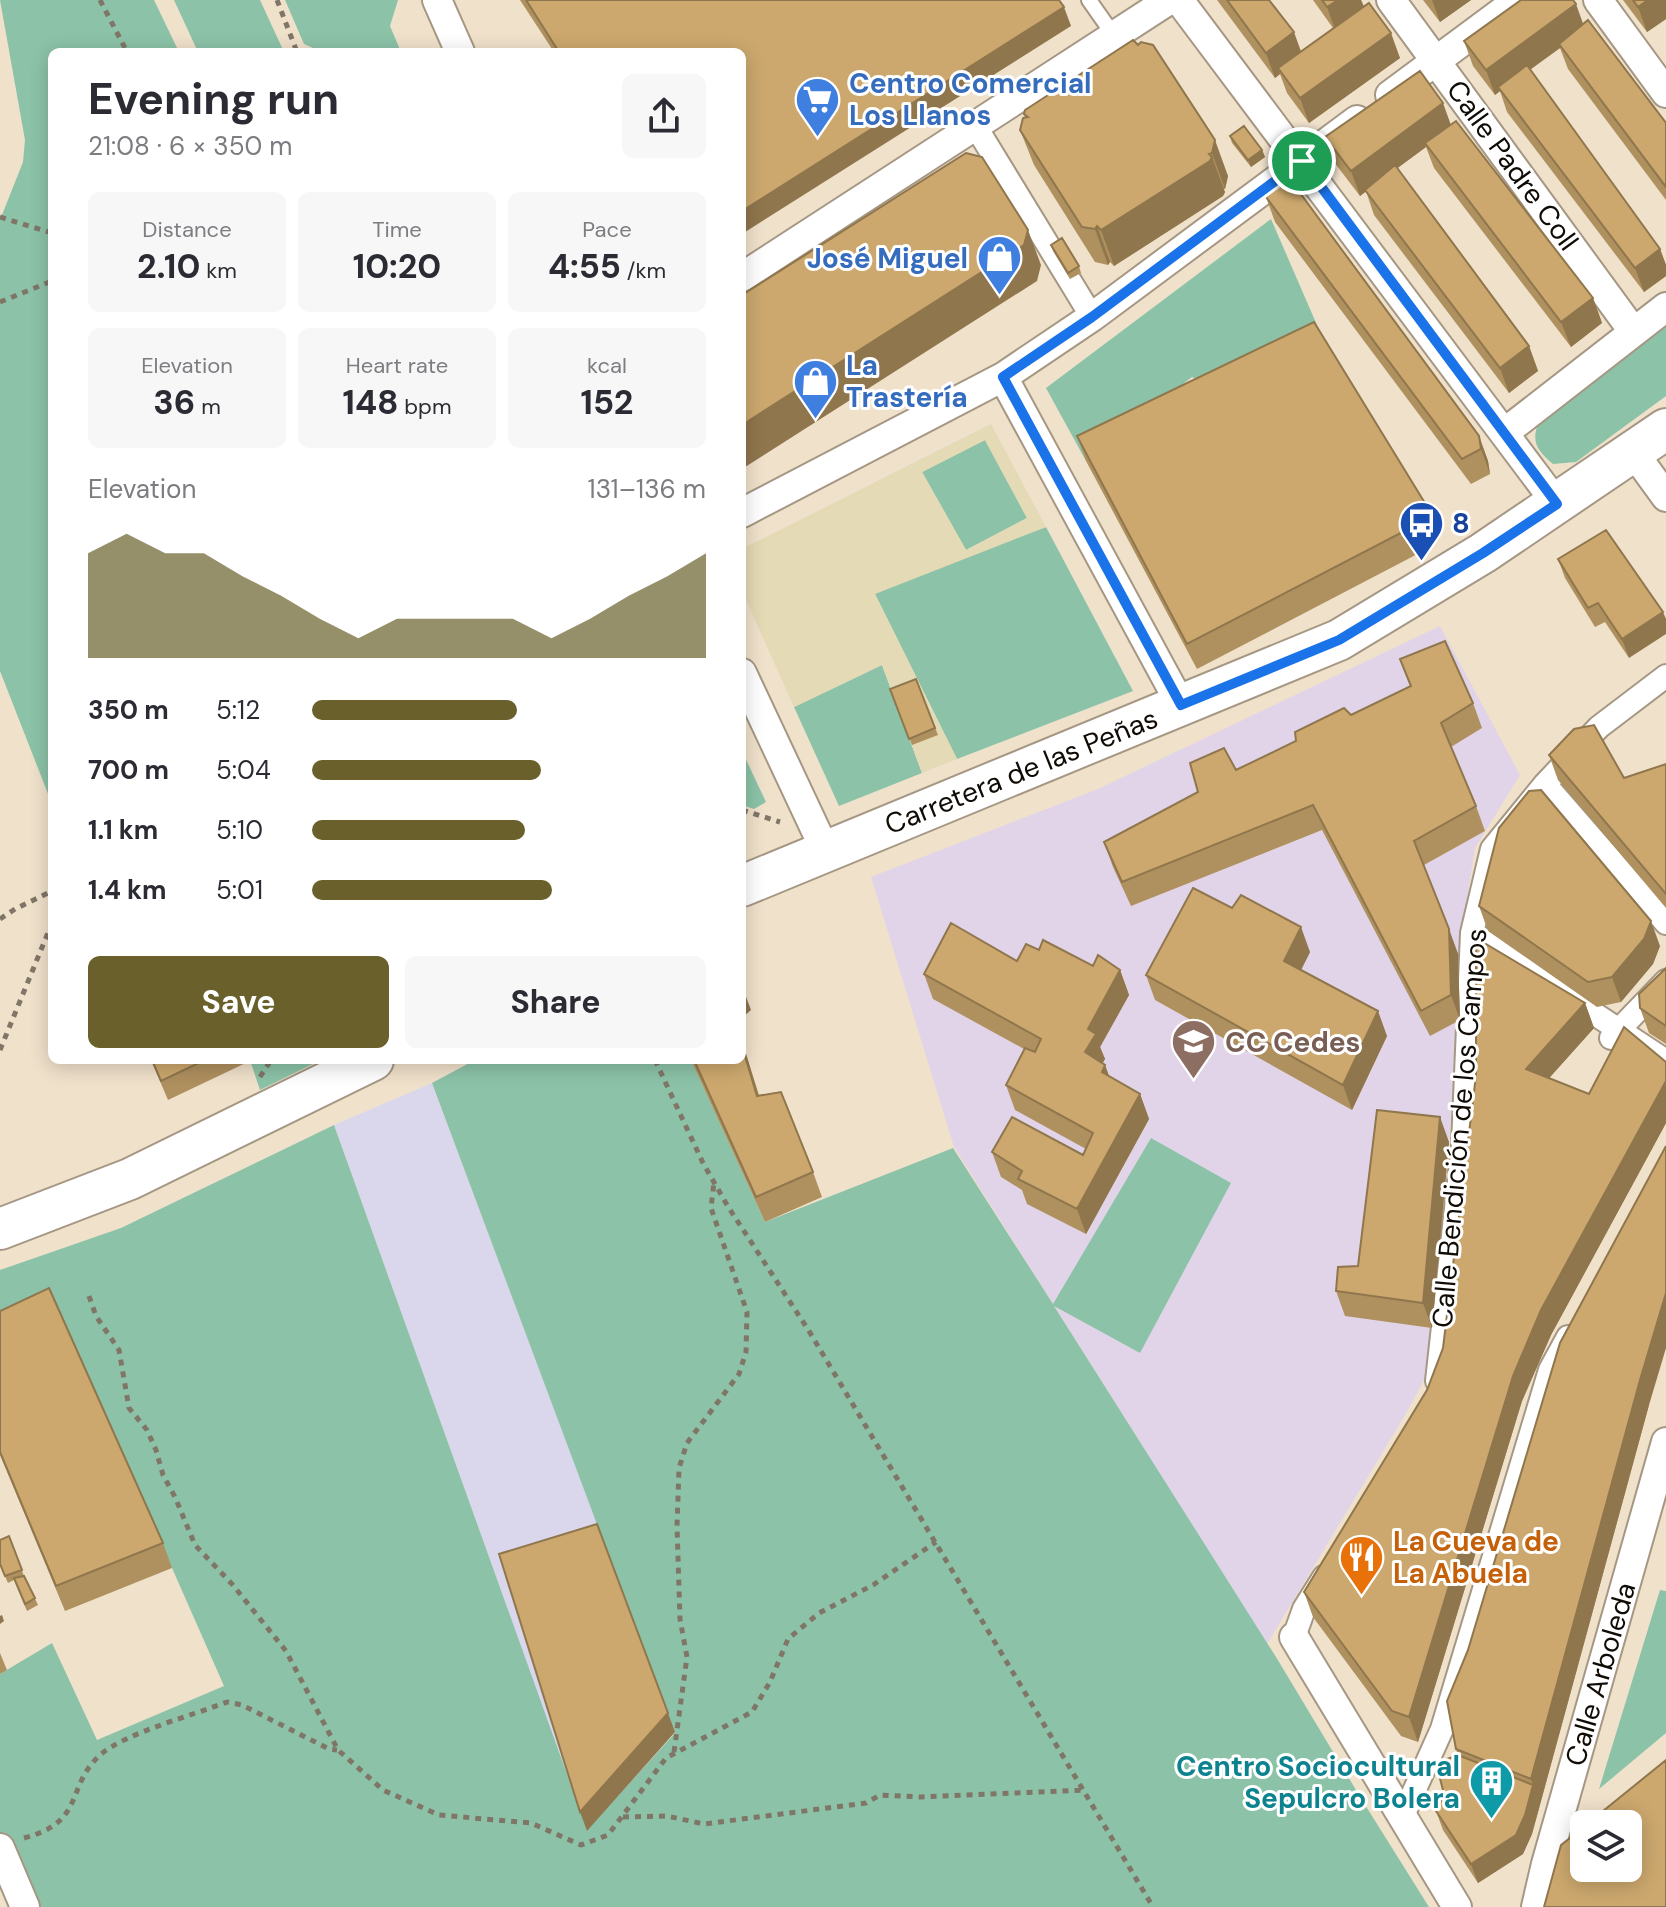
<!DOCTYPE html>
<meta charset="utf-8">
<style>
:root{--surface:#fff;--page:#f7f7f7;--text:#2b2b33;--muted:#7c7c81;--accent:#69602c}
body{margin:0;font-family:"DM Sans",sans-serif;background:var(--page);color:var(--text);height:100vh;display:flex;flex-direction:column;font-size:30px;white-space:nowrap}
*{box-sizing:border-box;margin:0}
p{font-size:26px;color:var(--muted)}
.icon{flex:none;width:44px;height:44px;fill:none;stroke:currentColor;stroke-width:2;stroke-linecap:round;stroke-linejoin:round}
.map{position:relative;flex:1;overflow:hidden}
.drawer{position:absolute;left:48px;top:48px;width:698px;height:1016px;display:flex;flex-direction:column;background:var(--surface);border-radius:12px;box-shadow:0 4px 20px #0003}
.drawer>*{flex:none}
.fabs{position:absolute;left:1570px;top:1810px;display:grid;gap:16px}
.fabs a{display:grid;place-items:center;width:72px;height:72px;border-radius:12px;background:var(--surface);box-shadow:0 4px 20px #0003;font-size:40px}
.pin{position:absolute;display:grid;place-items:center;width:68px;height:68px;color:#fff;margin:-34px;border:4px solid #fff;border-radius:50%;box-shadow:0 2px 8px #0007}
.round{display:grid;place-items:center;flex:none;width:84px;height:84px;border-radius:12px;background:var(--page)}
.headline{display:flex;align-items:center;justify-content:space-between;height:136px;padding:0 40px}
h1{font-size:44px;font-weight:700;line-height:60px}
.stats{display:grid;grid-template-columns:repeat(3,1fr);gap:12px;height:136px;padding:8px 40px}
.stats div{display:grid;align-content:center;border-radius:12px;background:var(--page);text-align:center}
.stats b{font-size:34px;font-weight:700}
.stats small{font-size:22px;font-weight:400}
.stats p{font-size:22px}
.chart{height:224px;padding:16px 40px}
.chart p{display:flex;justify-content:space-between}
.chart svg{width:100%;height:144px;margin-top:8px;fill:var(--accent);opacity:.7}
.cta{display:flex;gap:16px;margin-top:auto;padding:16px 40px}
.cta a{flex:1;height:92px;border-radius:12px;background:var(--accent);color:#fff;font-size:32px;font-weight:700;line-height:92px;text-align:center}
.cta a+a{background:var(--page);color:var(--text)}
ul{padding:0 40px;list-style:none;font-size:26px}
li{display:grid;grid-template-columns:128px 96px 1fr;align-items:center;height:60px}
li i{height:20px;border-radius:10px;background:var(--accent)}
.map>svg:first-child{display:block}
.industrial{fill:#dad7ed}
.education{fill:#e1d4e8}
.green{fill:#8cc3a8}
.sand{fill:#e4dab5;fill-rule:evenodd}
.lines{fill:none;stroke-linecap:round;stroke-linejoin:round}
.service-casing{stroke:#a59783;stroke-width:18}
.pedestrian-casing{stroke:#a59783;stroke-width:26}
.minor-casing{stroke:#a59783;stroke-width:32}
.secondary-casing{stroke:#a59783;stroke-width:44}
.path{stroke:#807668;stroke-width:5;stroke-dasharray:6 6;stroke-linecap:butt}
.service{stroke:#fff;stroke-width:14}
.pedestrian{stroke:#fff;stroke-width:22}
.minor{stroke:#fff;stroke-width:28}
.secondary{stroke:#fff;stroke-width:40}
.wall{fill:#af905f}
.shaded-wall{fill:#8f764d}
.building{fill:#cca86e;stroke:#8f764d;stroke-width:2}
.route-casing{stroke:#fff;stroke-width:16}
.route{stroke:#1a73e8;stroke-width:10}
.labels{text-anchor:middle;stroke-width:6;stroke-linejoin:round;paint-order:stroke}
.shop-label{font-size:28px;font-weight:bold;fill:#366cbe;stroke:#fff;text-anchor:start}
.street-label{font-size:28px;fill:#100b05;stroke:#fff}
.transit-label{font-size:28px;font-weight:bold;fill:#164399;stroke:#fff;text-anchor:start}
.education-label{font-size:28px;font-weight:bold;fill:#785e54;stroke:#fff;text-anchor:start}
.food-label{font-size:28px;font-weight:bold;fill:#c56008;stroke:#fff;text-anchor:start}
.culture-label{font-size:28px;font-weight:bold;fill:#0d838f;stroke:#fff;text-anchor:end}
</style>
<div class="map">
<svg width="1666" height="1907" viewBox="0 0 1666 1907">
<rect width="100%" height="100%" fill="#f0e1cb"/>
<!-- industrial -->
<path class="industrial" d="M432,1083l243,649 -88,99 -253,-706z"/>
<!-- education -->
<path class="education" d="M1440,626l80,149 -45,73 -17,106 2,66 -32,353 -23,42 -138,229 -313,-497 -83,-270 227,-88z"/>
<!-- green -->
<path class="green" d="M0,0h154l25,52h-127v752l-52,-133v-451l23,-58 2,-22z
M174,0h86l24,52h-86z
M285,0h113l-8,26 11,26h-79l-18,-8z
M1271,219l52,120 -102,54 -29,-16 -106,84 -40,-73z
M1666,324v72l-90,66 -23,2c-15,-13 -23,-22 -14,-42z
M985,440l42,78 -61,32 -44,-78z
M911,464l52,93 83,-30 87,164 -176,68 -82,-165z
M882,665l40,108 -83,33 -45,-99z
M742,751l24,51 -12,7 -12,-4z
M250,1060h71l-61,30z
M475,1060h216l74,162 188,-74 100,156 98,-166 80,45 -91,170 -86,-47 222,351 86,143 67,107h-1400l-29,-72v-161l52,-31 45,97 127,-54 -52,-118 -172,-230v-68l121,-42 213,-103 253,705 88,-97 -243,-650z
M1660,1590l6,1v142l-67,56z"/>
<!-- sand -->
<path class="sand" d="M991,424l55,103 -171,67 82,165 -35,14 -40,-108 -88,42 -52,-116v-42zM985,440l42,78 -61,32 -44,-78z"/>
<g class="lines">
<defs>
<path id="service" d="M1089,0l26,37"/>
<path id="pedestrian" d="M976,127l116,190
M1545,784l121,139
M1472,933l194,128
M1611,1038l55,-57
M1437,1381l26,-236 9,-212 20,-84 53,-65 54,-57 67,-51
M1294,1637l10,-28 20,-32
M1402,1818l40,-89 108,-359 18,-33"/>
<path id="minor" d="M437,0l23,52
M1179,0l378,504
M1391,0l242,331
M1598,0l68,93
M1390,95l128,-95
M742,277l427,-277
M1003,377l178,328
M1504,433l162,-126
M1634,453l32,44
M742,513l261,-136 89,-60 265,-197
M742,673l83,177
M1294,1637l163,270
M0,1848l25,59
M1536,1907l10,-43 120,-422"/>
<path id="secondary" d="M742,886l597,-246 144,-87 183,-124
M0,1229l130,-50 243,-119"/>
</defs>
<!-- service casing -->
<use href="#service" class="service-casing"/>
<!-- pedestrian casing -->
<use href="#pedestrian" class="pedestrian-casing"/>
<!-- minor casing -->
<use href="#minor" class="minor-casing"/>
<!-- secondary casing -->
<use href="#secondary" class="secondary-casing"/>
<!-- path -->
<path class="path" d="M100,0l27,52
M277,0l20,52
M0,217l52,16
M0,302l52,-21
M742,810l38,12
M0,919l15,-10 37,-18
M0,1050l52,-127
M655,1060l48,103 24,42 82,126 344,576
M260,1077l11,-17
M89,1296l7,20 23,34 10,58 18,22 9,20 7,25 12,22 20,48 37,39 54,67 52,99 45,40 56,25 92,8 50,22 27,-10 58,-77 86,-46 18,-30 18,-43 31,-26 54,-28 63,-43
M674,1752l13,-95 -7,-38 -3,-93 2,-58 8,-25 52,-69 7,-22 1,-40 -36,-104 3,-26
M623,1817l44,-1 37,8 162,-21 14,-8 41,2 165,-7
M24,1838c62,-16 41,-51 76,-83 25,-22 94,-40 127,-53l15,3 87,44 8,1"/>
<!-- service -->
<use href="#service" class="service"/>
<!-- pedestrian -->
<use href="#pedestrian" class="pedestrian"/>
<!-- minor -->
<use href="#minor" class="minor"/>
<!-- secondary -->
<use href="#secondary" class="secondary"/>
</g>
<!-- wall -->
<path class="wall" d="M520,0h539l12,26 -329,26h-188z
M1217,0h52l32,52 32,-24 -20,-28h48l3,7 36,51 -91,65 -22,-30 -7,-19 -5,4z
M1423,0h48l-31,22z
M1623,0h43v19l-19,13z
M1583,24l83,99v77l-98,-131 -8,-21 -30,21 130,180 6,16v11l-22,16 -137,-180 -7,-21 -5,4 -22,-29 -9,-25z
M1138,45l90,131 -3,13h-2l2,3 -2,4 -109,70 -4,-4 -2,3 -13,-3 -61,-97 -14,-35 5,-12 -1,-4z
M1451,124l142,174 9,25 -31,24 -137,-179 -8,-21 -29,21 132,178 9,25 -29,22 -135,-178 -8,-24 -6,5 -26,-34 -9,-25z
M1230,136l32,14 3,7 -14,10 -19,-24z
M1266,197l213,239 9,25 2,13 -19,10 -196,-262z
M1051,245l28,21 2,7 -11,6 -17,-28z
M1077,436l351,72 9,25 -8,15 -232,121 -111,-208z
M1606,530l23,128 -24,-36 -10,5 -30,-49 -7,-19z
M1400,659l73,44 9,25 -31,19 25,59 9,25 -61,34 34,89 2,66 -30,16 -108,-206 -191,76 -18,-39 -9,-25 94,-50 38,-22 174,-84z
M916,679l22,56 -26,10 -22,-56z
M1549,755l75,23 42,-14v144l-108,-128z
M1479,906l181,40 -7,18 -32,38 -24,5 -109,-76z
M1310,952l-9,18 86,66 -35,74 -197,-110 -9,-25z
M1017,961l76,5 27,4 9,25 -29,52 5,12 -3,5 3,1 4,11 31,18 9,25 -63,115 -59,-30 -5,-14 -21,-13 -9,-25 91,3 3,-6 -71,-39 -9,-25 18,-36 -91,-50 -9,-25z
M1666,968v76l-17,-11 -9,-25z
M1585,1003l9,25 -45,50 40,16 77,-32v61l-115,212 -29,66 -104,341 -17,-6 -88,-119 -9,-25 123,-202 16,-42 33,-273z
M742,1041l17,54 54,77 9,25 -57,25 -74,-162h51z
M151,1060h99v1l-82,39z
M1449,1142l-17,186 -87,-12 -9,-25 22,-25z
M0,1311l163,232 9,25 -107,43 -65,-156z
M1649,1405l-117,429 -9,20 -45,29 -35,-53 -7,-19 8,-17 14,-39 -2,-6z
M9,1536l15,40 14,29 -11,6 -13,-31 -6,3 -8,-18z
M0,1653l7,17 -7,4z"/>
<!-- shaded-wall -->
<path class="shaded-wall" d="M1338,0h23l5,11 -30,21 -9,-25z
M1432,0h39l-31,22z
M1648,0h18v19l-19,13 -9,-25z
M1576,4l9,25 -26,15 1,4 -59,43 -3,-4 2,4 -5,4 -9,-25z
M1064,7l7,19 -329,208v-23z
M1294,32l9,25 -25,11 2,6 -5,4 -9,-25z
M1391,33l9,25 -91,65 -9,-25z
M1443,103l9,25 -27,15 1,4 -66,49 -9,-25z
M1215,140l13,36 -3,13 -13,-36z
M1262,150l3,7 -14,10 -3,-7z
M1212,157l13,35 -2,4 -109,70 -13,-36z
M1097,226l13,36 -2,3 -13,-36z
M1028,230l13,35 -4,16 -295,188v-44z
M1660,249l6,16v11l-22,16 -9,-24z
M1593,298l9,25 -31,24 -10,-25z
M1529,346l9,25 -29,22 -9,-25z
M1479,436l9,25 2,13 -9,-25z
M1428,508l9,25 -8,15 -9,-25z
M1663,612l3,7v15l-37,24 -7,-19z
M1651,921l9,25 -7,18 -32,38 -9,-25z
M1301,927l9,25 -17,34 -9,-25z
M1449,929l9,25 2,66 -9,-25z
M1120,970l9,25 -29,52 5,12 -11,18 -9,-25 3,-23z
M742,986l9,24 -9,8z
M1585,1003l9,25 -59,66 -9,-25z
M1378,1011l9,25 -35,74 -9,-25z
M742,1041l24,80 -24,-75z
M1105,1065l9,25 -12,-18z
M1666,1081v42l-115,212 -29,66 -104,341 -9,-25 104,-341 28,-66z
M1140,1094l9,25 -63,115 -9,-25z
M1440,1117l9,25 -17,186 -9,-25z
M1666,1293v55l-17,57 -117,429 -9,20 -45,29 -7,-19 62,-79 -2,-6 109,-399z
M2,1615l2,6 -4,3v-8z
M668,1713l7,19 -88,99 -7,-19z"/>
<!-- building -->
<path class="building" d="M526,0h533l5,7 -322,204v-159h-183z
M1227,0h42l25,32 -28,21z
M1322,0h16l-11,7z
M1521,0h52l3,4 -90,66 -22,-29z
M1633,0h15l-10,7z
M1369,3l22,30 -91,65 -22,-30z
M1588,20l78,103v64l-107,-143z
M1133,40l5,5 3,-3 12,3 62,95 -3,13 -3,1 3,3 -2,4 -109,69 -4,-4 -2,3 -13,-2 -62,-97 3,-12 5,-1 -4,-3 1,-4z
M1527,65l133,184 -25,19 -137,-181z
M1420,71l23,32 -92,68 -26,-34z
M1456,121l137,177 -32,24 -136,-179z
M1244,126l18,24 -14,10 -18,-24z
M966,153l16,4 46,73 -4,15 -282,180v-130z
M1395,165l134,181 -29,22 -135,-178z
M1289,178l190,258 2,13 -19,10 -196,-262z
M1062,238l17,28 -11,7 -17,-28z
M1314,322l114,186 -8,15 -233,121 -110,-208z
M1606,530l57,82 -41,27 -24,-36 -10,5 -30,-49z
M1445,641l28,62 -32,20 35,83 -62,35 35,88 2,66 -30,16 -108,-206 -191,77 -18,-40 94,-50 -8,-29 34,-15 12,22 60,-29 -1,-9 49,-24 7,7 60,-29 -11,-27z
M916,679l19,49 -26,11 -19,-50z
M1594,725l30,53 42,-14v130l-117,-139 25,-26z
M1541,790l110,131 -7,18 -32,38 -24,5 -109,-76 20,-78 30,-37z
M1193,888l39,20 9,-13 60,32 -17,34 94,50 -35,74 -197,-110z
M951,923l66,38 9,-17 13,6 4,-10 50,26 5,-11 22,15 -32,59 8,5 -11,18 20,13 -3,7 38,22 -63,115 -59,-30 4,-8 -30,-19 20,-35 71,38 10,-22 -87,-48 19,-37 10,4 6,-13 -117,-65z
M1476,938l109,65 -59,66 63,25 35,-67 42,35v19l-125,229 -28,66 -104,341 -17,-6 -88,-119 123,-202 16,-42 33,-273z
M1666,968v58l-26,-18 -1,-14z
M742,1046l15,50 24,-4 32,80 -57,25 -62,-137h48z
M152,1060h53l-44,21z
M1377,1110l63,7 -17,186 -87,-12 2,-24 20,-1z
M1666,1146v147l-26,87 -109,399 -75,-30 -9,-48 21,-51 92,-307z
M49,1288l114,255 -107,43 -56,-134v-141z
M597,1524l71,189 -88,99 -81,-258z
M9,1536l13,34 -17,6 -5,-12v-24z
M24,1576l11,22 -10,6 -11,-26z
M1458,1755l75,30 -8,30 -9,20 -45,29 -35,-53 8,-17 -8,-31z
M1666,1760v147h-122l17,-62 23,-18v41h44v-44h-41z"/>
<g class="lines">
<defs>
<path id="route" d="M1302,161l255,343 -74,49 -144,87 -158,65 -178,-328 89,-60z"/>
</defs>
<!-- route casing -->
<use href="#route" class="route-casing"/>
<!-- route -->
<use href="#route" class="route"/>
</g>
<!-- icons -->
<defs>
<symbol id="supermarket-pin" viewBox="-11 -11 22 30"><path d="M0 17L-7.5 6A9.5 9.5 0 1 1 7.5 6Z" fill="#3f7fe0" stroke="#fff"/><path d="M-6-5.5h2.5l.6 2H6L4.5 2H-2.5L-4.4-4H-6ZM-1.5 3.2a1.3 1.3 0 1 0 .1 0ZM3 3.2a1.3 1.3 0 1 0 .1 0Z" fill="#fff"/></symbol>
<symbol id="shop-pin" viewBox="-11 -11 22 30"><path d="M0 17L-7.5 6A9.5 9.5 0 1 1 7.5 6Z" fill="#3f7fe0" stroke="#fff"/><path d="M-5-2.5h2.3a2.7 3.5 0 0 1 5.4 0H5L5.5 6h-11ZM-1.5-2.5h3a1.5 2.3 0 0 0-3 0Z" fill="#fff"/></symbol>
<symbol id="bus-pin" viewBox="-11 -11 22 30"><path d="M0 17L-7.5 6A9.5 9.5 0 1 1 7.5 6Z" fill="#1a4fb4" stroke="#fff"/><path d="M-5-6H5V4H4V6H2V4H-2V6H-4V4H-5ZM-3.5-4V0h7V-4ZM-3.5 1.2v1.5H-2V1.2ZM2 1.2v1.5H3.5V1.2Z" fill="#fff"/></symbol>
<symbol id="school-pin" viewBox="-11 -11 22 30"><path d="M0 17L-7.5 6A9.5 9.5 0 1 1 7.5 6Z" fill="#8d6e63" stroke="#fff"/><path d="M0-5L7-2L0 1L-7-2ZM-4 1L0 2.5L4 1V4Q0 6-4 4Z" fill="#fff"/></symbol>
<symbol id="restaurant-pin" viewBox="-11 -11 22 30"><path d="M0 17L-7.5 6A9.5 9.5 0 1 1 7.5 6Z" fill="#e8710a" stroke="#fff"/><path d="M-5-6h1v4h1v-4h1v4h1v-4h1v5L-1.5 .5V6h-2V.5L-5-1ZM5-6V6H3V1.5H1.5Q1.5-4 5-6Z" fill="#fff"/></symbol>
<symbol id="building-pin" viewBox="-11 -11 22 30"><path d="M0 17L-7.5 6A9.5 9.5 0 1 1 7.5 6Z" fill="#0f9aa8" stroke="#fff"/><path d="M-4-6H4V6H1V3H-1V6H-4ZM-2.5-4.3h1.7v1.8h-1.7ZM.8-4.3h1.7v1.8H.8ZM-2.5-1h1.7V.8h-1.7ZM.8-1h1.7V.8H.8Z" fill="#fff"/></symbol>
</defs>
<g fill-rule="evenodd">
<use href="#supermarket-pin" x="792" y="74" width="51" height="69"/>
<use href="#shop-pin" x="974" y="232" width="51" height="69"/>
<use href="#shop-pin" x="790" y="356" width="51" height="69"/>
<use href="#bus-pin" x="1396" y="498" width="51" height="69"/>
<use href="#school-pin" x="1168" y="1016" width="51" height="69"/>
<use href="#restaurant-pin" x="1336" y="1532" width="51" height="69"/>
<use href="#building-pin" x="1466" y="1756" width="51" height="69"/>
</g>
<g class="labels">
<!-- shop labels -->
<g class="shop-label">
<text x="849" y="93">Centro Comercial<tspan x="849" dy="32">Los Llanos</tspan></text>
<text x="968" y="268" text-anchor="end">José Miguel</text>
<text x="846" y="375">La<tspan x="846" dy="32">Trastería</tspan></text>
</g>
<!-- street labels -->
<g class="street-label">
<text transform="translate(1513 165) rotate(54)" y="10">Calle Padre Coll</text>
<text transform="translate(1021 771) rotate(-22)" y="10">Carretera de las Peñas</text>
<text transform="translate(1459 1128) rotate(-85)" y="10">Calle Bendición de los Campos</text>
<text transform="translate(1600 1674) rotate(-74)" y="10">Calle Arboleda</text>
</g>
<!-- transit labels -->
<g class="transit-label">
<text x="1452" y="533">8</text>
</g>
<!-- education labels -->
<g class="education-label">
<text x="1225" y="1052">CC Cedes</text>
</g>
<!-- food labels -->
<g class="food-label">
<text x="1393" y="1551">La Cueva de<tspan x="1393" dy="32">La Abuela</tspan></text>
</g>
<!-- culture labels -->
<g class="culture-label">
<text x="1460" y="1776">Centro Sociocultural<tspan x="1460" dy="32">Sepulcro Bolera</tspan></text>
</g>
</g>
</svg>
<div class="fabs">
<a><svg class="icon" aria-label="layers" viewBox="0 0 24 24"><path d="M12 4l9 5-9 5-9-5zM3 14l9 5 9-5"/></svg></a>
</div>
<div class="pin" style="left:1302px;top:161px;background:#1e9e55"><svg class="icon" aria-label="arrive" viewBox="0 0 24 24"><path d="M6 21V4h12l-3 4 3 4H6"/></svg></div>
<section class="drawer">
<div class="headline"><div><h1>Evening run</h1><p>21:08 · 6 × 350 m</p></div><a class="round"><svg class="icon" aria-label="share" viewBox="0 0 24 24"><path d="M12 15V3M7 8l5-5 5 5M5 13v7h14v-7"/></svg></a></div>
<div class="stats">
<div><p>Distance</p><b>2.10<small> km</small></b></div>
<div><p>Time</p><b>10:20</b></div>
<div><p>Pace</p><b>4:55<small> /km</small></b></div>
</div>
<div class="stats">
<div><p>Elevation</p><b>36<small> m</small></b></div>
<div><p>Heart rate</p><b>148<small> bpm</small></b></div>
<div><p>kcal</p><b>152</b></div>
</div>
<div class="chart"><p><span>Elevation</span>131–136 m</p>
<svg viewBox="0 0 160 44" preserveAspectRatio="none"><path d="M0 44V12L10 6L20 12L30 12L40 19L50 25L60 32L70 38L80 32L90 32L100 32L110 32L120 38L130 32L140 25L150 19L160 12V44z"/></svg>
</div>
<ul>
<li><b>350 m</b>5:12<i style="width:52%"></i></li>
<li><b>700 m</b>5:04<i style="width:58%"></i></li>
<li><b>1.1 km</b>5:10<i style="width:54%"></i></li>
<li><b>1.4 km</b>5:01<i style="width:61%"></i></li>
</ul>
<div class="cta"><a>Save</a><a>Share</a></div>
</section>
</div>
